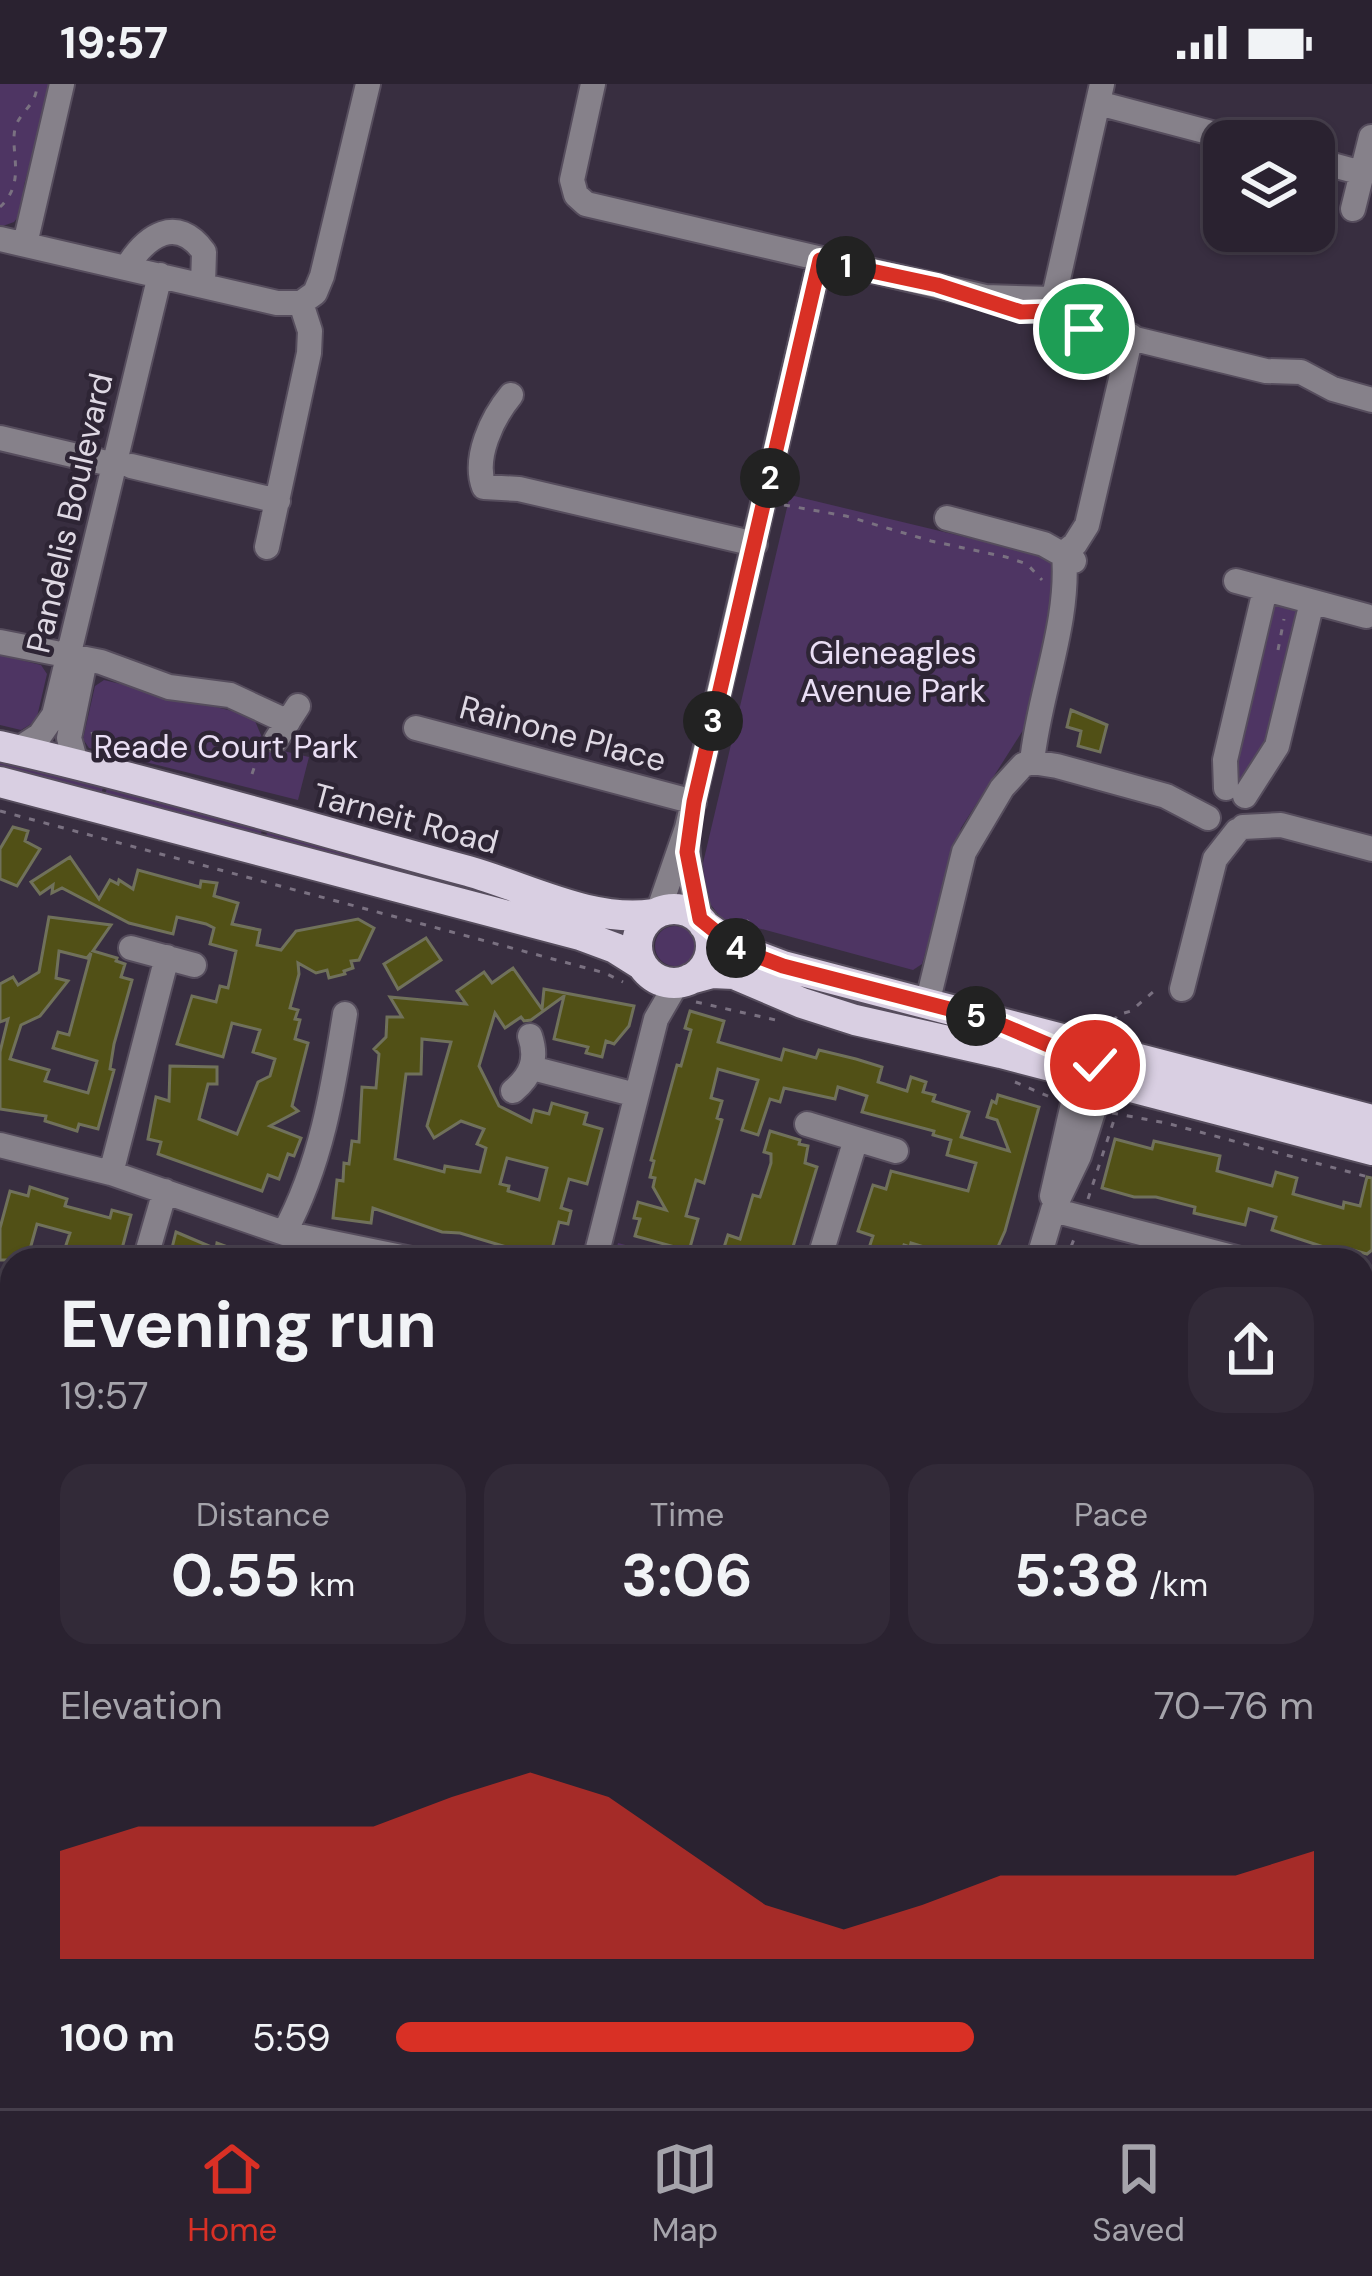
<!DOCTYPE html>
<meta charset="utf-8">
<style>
:root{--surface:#2a2230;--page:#322a38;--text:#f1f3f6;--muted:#a5a4ab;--line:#463f4c;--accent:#d93025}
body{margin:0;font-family:"DM Sans",sans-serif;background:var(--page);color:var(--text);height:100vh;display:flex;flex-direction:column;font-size:45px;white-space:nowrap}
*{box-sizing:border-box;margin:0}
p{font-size:39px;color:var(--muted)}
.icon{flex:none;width:66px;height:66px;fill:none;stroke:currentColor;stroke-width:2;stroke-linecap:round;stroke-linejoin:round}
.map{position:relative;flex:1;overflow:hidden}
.drawer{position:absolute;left:0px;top:1164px;width:1374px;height:861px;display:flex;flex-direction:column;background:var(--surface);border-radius:36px 36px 0 0;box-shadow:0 3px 9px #0004,0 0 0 3px var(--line)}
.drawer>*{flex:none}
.fabs{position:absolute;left:1203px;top:36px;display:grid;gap:24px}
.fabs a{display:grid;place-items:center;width:132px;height:132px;border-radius:24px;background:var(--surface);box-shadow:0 3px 9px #0004,0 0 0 3px var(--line);font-size:60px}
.pin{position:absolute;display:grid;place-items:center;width:102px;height:102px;color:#fff;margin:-51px;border:6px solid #fff;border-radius:50%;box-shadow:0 3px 12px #0007}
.km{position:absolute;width:60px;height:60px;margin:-30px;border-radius:50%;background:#222;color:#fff;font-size:33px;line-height:60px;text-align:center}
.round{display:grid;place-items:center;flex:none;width:126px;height:126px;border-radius:36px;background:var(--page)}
.headline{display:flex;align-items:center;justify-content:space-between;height:204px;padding:0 60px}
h1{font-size:66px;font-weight:700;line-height:90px}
.stats{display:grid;grid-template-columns:repeat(3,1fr);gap:18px;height:204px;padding:12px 60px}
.stats div{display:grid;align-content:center;border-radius:30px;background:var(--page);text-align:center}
.stats b{font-size:60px;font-weight:700}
.stats small{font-size:33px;font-weight:400}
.stats p{font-size:33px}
.chart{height:336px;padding:24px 60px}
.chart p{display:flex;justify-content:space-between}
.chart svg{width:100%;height:216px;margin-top:12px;fill:var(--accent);opacity:.7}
ul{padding:0 60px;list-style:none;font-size:39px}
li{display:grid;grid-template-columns:192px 144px 1fr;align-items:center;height:90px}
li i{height:30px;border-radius:15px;background:var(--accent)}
.status{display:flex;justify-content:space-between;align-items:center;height:84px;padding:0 60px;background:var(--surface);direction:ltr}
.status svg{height:33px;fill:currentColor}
.tabs{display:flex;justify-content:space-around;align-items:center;height:168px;border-top:3px solid var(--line);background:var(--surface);font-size:33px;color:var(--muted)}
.tabs a{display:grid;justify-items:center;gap:6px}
.tabs .active{color:var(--accent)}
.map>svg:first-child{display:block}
.green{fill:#4e3563}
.building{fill:#515016;stroke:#70715b;stroke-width:3;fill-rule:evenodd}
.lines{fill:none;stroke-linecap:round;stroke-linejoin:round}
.minor-casing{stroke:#564d5d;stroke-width:28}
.major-casing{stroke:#564d5d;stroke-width:34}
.path{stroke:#7a7181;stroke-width:3;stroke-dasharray:6 9;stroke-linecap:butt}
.minor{stroke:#86818a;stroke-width:24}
.major{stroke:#d9cfe2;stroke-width:30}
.route-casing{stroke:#fff;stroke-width:24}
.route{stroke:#d93025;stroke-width:15}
.labels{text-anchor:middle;stroke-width:9;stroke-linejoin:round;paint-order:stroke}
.street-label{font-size:33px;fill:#ded8e3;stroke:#2e2535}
.park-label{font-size:33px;fill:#e9def4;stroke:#2e2535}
</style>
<div class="status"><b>19:57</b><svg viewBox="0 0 49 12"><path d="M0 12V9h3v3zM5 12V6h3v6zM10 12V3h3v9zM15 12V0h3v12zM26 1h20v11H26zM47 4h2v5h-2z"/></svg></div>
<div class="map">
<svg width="1372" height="2024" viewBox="0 0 1372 2024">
<rect width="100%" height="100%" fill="#382e40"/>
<!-- green -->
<path class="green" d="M0,0h52l-28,101 -3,28 -7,9 -14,5z
M790,411l262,63 5,21 -32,148 -64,101 -39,136 -9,6 -192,-52 -17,-22 -1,-33z
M1278,519h11l11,8 -30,139 -28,35 -11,-2 42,-178z
M0,571l41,10 6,9 -11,47 -15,9 -21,-5z
M104,596l149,36 13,31 43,10 -11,43 -209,-52 -6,-9 12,-53z
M0,672l103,31 -2,8 -101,-23z
M109,700l154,42 -4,15 -155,-45z
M268,743l165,44 -4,14 -164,-43z
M655 862a20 20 0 1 1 40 0a20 20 0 1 1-40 0Z
M618,1159l64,17h-69z
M1091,2013h72l40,11h-115z"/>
<!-- building -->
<path class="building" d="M1071,626l36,15 -7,27 -22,-6 3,-15 -14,-4z
M13,743l15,4 -3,10 15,8 -23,37 -17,-7v-30z
M70,773l29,42 11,-19 8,4 1,-4 14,9 5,-19 62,17 1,-6 16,2 -3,13 24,7 -6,21 28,6 -3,15 24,5 15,-19 62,-12 16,9 -15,32 -8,1 2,7 -9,3 1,3 -16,4 -2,-8 -11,3 -18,-10 1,11 -9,34 8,2 -3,9 5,1 -5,19 13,4 -16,63 6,5 -28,15 31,12 -7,18 -6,-2 -9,25 -11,-4 -6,16 -104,-37 3,-12 -13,-3 8,-42 13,4 1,-35 47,1v17h-9l-9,35 38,15 21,-52 12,-6 5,-17 -22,-7 7,-22 -28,-7 -9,34 -46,-13 15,-48 24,6 4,-16 8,2 8,-37 -26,-7 4,-16 -8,-4 -29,-7 -4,17 -44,-11 -67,-35 -10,5 1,-8 -13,9 -9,-12z
M49,833l62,8 -18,26 24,7 -1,3 9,3 -4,13 11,3 -18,64 -4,25 4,1 -16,59 -19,-5 -2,7 -32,-10 1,-5 -46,-7v-57l8,-33 -8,3v-38l13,-7 5,8 21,-13zM59,867l28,7 4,-5 -22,82 -11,-3 -5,16 44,13 -9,32 -43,-12 4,-11 -39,-11 11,-34 19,-9 28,-35 -12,-3z
M426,854l15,22 -43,29 -14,-25z
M513,884l29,41 2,-20 90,17 -5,20 -15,18 -8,-3 -4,16 -16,-4 2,-6 -34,-8 10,-43 -33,24 -7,1 -3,-4 -16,11 -10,-15 -16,53 20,40 32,16 3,-12 15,4 3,-11 35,10 -3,11 18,5 -15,55 -18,-5 -8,29 10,3 -3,13 -9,-2 -7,27 11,11h-14l-89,-27 -18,-1 -69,-24 -2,15 -38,-5 4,-38 6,1 1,-18 5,1 3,-23 7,1 3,-55 14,1 3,-34 -5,-5 12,-12 1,-20h15l-12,-20 76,7 -9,-13 27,-19 8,11zM422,955l29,3 -24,84 7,12 27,-17 23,8 -7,15 9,4 -6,24 -35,-6 -1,6 -49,-13 11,-85h15zM507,1074l40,10 -8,32 -31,-9 1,-5 -9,-2z
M690,927l34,10 -6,21 63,18 3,-11 32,9 3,-8 37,9 26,8 -4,15 29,9 4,-14 15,5 -3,10 12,3 -2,6 36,11 -8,25 48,14 -12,-31 -10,-3 5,-16 4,2 2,-8 41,12 -34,124 -13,29h-52l3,-7 -32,-10 -1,4 -6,-2 -5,15h-34l8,-24 -15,-5 15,-46 13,4 5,-18 77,20 8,-28 -29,-8 4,-15 -18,-5 1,-4 -72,-19 5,-16 -29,-9 -3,12 -51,-11 -4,14 -10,-3 -12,36 -16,-5 16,-50 -40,-11 -7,29 11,3 -5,17 5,2 -18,63 -8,-3 -10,36 12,3 -9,32 -54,-15 5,-17 -6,-1 4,-16 28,8 -13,-23 2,-9 -5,-1 4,-16 -3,-1 26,-95 4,1 10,-36 -6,-2z
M770,1047l30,9 -1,4 9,2 -3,17 12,4 -28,93h-69l8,-25 12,4 13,-44 7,2 11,-34v-9l-7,-2z
M1115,1055l37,10 2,-8 66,15 -3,15 55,15 4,-14 21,6 -4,16 50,14 1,-6 16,4 7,-29 5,1v72l-5,4 -18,-5 -1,6 -76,-25 4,-13 -27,-8 -4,16 -51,-12 1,-6 -39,-10h-22l-32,-9z
M30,1103l37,12 -2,7 45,12 2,-8 19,5 -12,45h-58l9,-27 -33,-9 -10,36h-27v-32l10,-37 18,5z
M176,1148l40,17 1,-6 16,6 -1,4 10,4v3h-73z"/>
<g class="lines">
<defs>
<path id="minor" d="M593,0l-21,96 4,15 10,9 399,93 68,2 55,31
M1098,19l144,38
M1314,76l48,13
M1353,125l18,-72
M0,155l277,64h24
M25,160l37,-160
M127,183c19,-31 50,-53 77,-15l-1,33
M301,219l14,-10 7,-17 46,-192
M1051,226l51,-226
M1094,245l172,42 35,1 32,17 39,11
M511,311c-19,23 -38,63 -27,92l35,2 236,55
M0,354l115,27
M131,382l147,35
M947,434l97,26 30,17
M267,463l42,-194 1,-22 -9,-28
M1064,469l11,-9 12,-19 44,-189
M1236,497l130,35
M0,558l101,20 68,25 61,8 58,27
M416,644l278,74
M276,656l22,-34
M17,666l23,-15 14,-20 106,-440
M1032,678c7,-70 38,-138 32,-209
M77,683l-8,-29 16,-78
M1226,704l-1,-28 40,-170
M1245,712l32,-50 35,-144
M1243,743l38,-2 91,24
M687,759l3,34 10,42
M658,828l29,-84 133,-568
M131,864l63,17
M1182,905l33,-130 22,-28
M927,920l37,-152 38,-64 21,-23 9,-3 25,4 109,30 42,22
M532,984l104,27
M513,1007c18,-15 25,-31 17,-55
M807,1040l89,27
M0,1061l111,28 173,60 132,27
M111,1089l56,-216
M1052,1112l28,-123
M1053,1126l191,50
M284,1149c37,-68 49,-143 61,-219
M145,1176l20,-69
M595,1176l61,-241 18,-31 12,-7
M819,1176l37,-121
M1038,1176l15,-50 26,-54 24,-76
M1362,1208l10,2
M1362,1626l10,2
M1362,1735l10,-37
M0,1862l12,-22
M0,2009l12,-3
M80,2013l5,11
M811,2013l4,11
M1009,2013l7,11
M1227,2013l42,11
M326,2024l1,-11
M1301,2024l4,-11"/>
<path id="major" d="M0,662c157,36 313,83 468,125 60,17 123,52 185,43
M0,698l580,153 35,13 27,17
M637 862a37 37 0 1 1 74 0a37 37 0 1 1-74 0Z
M704,841l32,23 47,18 589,154
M690,895l22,-6 22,1 68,29 53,17 146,33 371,97"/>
</defs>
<!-- minor casing -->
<use href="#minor" class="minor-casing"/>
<!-- major casing -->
<use href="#major" class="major-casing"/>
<!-- path -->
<path class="path" d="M0,123c28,-26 8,-58 16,-82 7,-16 21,-21 21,-41
M784,421l62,11 85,25 75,16 21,7 15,16
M1278,566l6,-31
M92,648l2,8 16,8
M252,690l8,-23
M0,727l605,162 18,9
M745,841l6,-9
M696,918l84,19
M1114,938l3,-7 14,-4 22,-19 7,1
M1015,998l35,15
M1112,1029l54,10 206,55
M1088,1115l27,-82
M434,1163l69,13
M619,1168l27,8
M568,1176l7,-8
M1066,1176l8,-21
M0,1469l12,7
M0,1679l12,1
M1138,2024l11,-11"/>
<!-- minor -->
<use href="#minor" class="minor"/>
<!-- major -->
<use href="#major" class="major"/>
</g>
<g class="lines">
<defs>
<path id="route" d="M1084,245l-34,-18 -29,1 -84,-27 -117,-25 -126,542 -7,50 13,67 36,29 47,18 205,53 107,46"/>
</defs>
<!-- route casing -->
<use href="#route" class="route-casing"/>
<!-- route -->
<use href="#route" class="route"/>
</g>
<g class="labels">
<!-- street labels -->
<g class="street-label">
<text transform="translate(69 429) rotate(-77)" y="12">Pandelis Boulevard</text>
<text transform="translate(563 649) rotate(15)" y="12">Rainone Place</text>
<text transform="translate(406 734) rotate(15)" y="12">Tarneit Road</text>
</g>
<!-- park labels -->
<g class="park-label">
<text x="893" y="580">Gleneagles<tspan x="893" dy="38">Avenue Park</tspan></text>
<text x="226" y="674">Reade Court Park</text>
</g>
</g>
</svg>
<div class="fabs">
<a><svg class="icon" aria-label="layers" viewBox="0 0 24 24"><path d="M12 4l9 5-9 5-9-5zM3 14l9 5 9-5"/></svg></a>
</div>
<div class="pin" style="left:1084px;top:245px;background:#1e9e55"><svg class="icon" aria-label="arrive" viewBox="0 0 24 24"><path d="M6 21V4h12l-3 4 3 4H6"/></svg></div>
<div class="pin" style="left:1095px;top:981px;background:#d93025"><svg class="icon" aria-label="check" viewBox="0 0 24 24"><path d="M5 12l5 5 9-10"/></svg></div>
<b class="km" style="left:846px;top:182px">1</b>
<b class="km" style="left:770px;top:394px">2</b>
<b class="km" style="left:713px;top:637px">3</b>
<b class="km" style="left:736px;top:864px">4</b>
<b class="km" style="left:976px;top:932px">5</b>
<section class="drawer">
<div class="headline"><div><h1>Evening run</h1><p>19:57</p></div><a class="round"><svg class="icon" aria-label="share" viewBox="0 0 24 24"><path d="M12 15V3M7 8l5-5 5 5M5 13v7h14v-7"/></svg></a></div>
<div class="stats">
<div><p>Distance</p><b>0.55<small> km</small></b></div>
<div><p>Time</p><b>3:06</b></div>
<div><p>Pace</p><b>5:38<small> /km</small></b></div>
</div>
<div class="chart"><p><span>Elevation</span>70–76 m</p>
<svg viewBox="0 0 160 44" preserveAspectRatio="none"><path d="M0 44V22L10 17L20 17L30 17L40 17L50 11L60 6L70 11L80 22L90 33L100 38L110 33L120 27L130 27L140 27L150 27L160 22V44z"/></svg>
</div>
<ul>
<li><b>100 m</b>5:59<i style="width:63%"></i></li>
</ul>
</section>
</div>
<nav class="tabs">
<a class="active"><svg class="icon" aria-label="home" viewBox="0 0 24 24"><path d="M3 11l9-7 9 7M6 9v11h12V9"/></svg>Home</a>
<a><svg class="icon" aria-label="map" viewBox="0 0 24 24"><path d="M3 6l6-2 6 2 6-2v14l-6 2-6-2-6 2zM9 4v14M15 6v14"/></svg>Map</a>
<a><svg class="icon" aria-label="saved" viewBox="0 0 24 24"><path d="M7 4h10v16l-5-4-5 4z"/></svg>Saved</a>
</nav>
